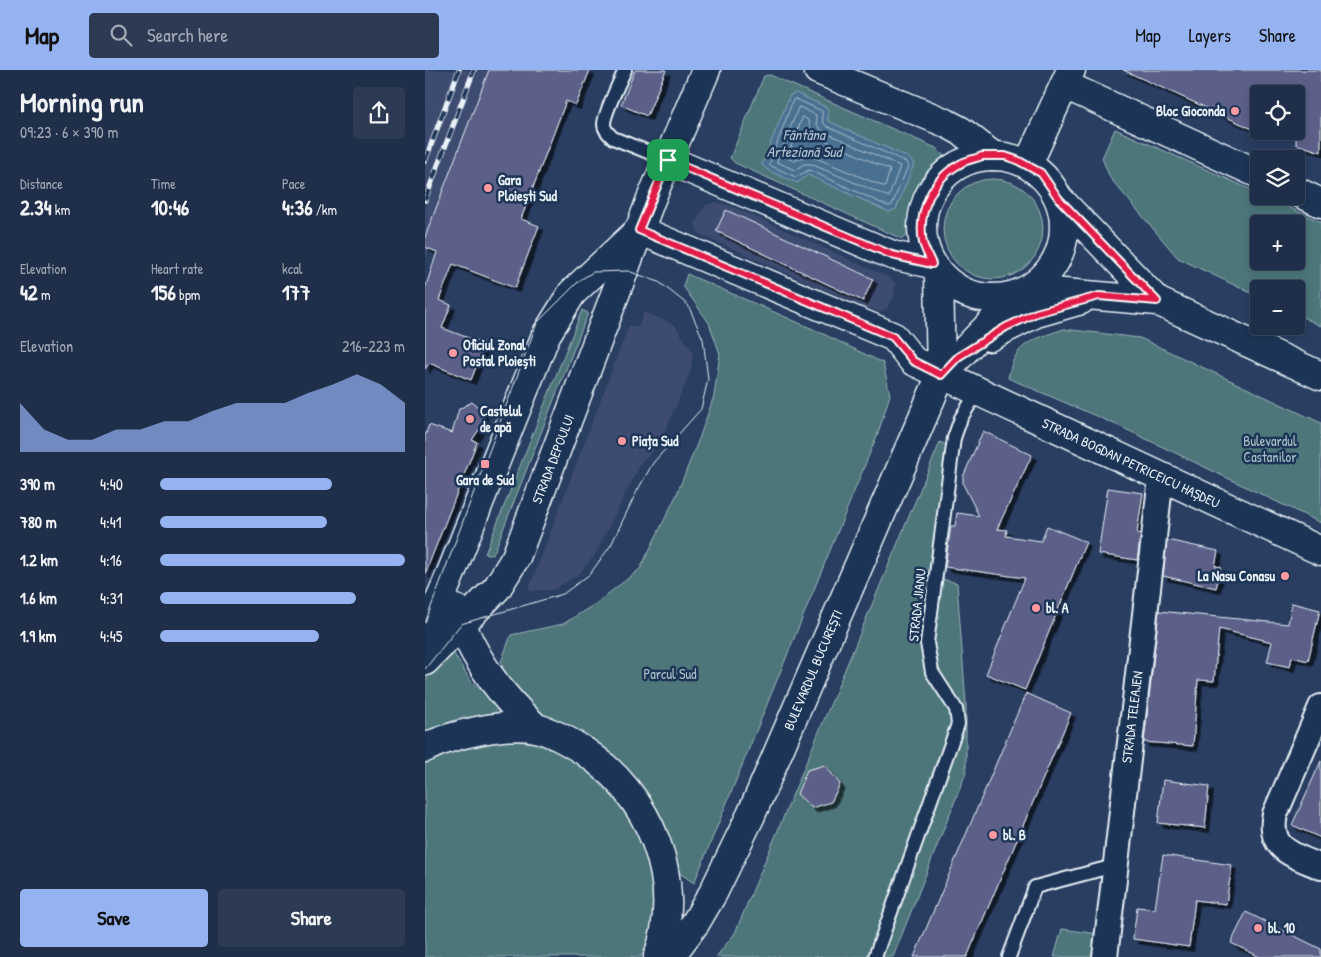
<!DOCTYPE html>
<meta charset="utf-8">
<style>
:root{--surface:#1f2e49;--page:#2c3a53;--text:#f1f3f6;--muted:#a1a8b4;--line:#3c4a61;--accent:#95b2f1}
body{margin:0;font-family:"Patrick Hand",sans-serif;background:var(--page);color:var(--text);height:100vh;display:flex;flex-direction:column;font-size:19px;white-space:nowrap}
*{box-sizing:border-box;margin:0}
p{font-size:16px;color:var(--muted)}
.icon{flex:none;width:28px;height:28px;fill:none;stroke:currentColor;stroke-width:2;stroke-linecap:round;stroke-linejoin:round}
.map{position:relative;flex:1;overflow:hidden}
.details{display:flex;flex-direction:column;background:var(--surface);width:425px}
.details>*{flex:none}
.buttons{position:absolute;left:825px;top:15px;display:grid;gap:10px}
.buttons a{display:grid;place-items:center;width:55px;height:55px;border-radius:5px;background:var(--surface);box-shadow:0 2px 8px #0003,0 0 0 1px var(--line);font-size:25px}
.pin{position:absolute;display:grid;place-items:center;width:42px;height:42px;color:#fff;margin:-21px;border-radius:10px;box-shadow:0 2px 8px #0006}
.round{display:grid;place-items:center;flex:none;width:52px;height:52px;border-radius:5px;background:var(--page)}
.overview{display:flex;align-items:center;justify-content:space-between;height:85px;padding:0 20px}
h1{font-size:28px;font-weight:700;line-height:38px}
.figures{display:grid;grid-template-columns:repeat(3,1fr);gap:8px;height:85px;padding:5px 20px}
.figures div{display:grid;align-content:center}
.figures b{font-size:21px;font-weight:700}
.figures small{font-size:14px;font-weight:400}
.figures p{font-size:14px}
.chart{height:140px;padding:10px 20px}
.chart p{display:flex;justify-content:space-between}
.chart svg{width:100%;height:90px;margin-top:5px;fill:var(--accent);opacity:.7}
.button{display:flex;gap:10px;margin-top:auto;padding:10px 20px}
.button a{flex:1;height:58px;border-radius:5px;background:var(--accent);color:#111;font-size:20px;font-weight:700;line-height:58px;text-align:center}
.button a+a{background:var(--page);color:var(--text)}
ul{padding:0 20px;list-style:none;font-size:16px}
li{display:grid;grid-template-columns:80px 60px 1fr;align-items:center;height:38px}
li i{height:12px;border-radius:6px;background:var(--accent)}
header{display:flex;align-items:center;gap:30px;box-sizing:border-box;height:70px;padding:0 25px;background:var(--accent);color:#111}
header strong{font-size:24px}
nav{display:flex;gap:28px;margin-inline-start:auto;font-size:18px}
.search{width:350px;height:45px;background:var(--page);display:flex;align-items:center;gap:12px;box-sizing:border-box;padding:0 18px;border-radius:5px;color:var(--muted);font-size:19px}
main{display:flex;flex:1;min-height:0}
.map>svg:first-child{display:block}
.built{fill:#3c4b70}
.green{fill:#4e767a;stroke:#9bb4b9;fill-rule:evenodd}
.water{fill:#486f90;stroke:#88a3ba}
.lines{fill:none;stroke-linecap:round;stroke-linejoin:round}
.shore{stroke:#a8bdce;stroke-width:1}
.building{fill:#5b6188;stroke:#e8f1f8;filter:url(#shadow)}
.service-casing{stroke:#e8f1f8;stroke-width:16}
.minor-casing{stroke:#e8f1f8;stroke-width:28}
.tertiary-casing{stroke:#e8f1f8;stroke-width:31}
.secondary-casing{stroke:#e8f1f8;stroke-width:31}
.primary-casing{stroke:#e8f1f8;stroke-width:31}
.service{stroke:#1d3557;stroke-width:12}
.minor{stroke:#1d3557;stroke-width:24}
.tertiary{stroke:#1d3557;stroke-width:28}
.secondary{stroke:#1d3557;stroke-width:28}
.primary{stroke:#1d3557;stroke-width:28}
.tram{stroke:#e8f1f8;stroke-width:1}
.rail-casing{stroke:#e8f1f8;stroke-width:5.5}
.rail{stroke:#1d3557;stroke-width:4;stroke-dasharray:11;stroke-linecap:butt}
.route-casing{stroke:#fff;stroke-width:10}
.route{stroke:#e11d48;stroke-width:6}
.poi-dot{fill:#ff9aa2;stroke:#1d3557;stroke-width:2}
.labels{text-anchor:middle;stroke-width:5;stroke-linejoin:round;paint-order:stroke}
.poi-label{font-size:14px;font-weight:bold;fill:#e8f1f8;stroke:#1d3557;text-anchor:start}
.park-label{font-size:14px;fill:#aac0c6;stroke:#1d3557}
.street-label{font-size:14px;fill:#e8f1f8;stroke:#1d3557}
.water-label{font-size:15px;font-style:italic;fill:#b0c4d4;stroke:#1d3557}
</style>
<header>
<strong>Map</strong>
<div class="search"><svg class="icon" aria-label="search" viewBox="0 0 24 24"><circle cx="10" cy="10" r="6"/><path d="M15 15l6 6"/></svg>Search here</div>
<nav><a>Map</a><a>Layers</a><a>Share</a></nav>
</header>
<main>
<section class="details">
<div class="overview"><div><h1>Morning run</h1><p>09:23 · 6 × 390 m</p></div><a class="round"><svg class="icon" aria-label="share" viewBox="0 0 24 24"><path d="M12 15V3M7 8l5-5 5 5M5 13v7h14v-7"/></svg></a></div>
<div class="figures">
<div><p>Distance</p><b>2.34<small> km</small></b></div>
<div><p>Time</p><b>10:46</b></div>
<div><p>Pace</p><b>4:36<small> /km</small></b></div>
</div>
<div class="figures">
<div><p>Elevation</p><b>42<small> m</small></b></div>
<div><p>Heart rate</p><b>156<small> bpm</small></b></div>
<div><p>kcal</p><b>177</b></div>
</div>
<div class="chart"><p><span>Elevation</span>216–223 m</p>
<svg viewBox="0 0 160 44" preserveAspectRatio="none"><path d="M0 44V20L10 33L20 38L30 38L40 33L50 33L60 29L70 29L80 24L90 20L100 20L110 20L120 15L130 11L140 6L150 11L160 20V44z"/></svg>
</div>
<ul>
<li><b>390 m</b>4:40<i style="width:70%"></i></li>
<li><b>780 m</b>4:41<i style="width:68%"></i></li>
<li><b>1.2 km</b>4:16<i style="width:100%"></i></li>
<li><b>1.6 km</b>4:31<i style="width:80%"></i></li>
<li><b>1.9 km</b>4:45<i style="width:65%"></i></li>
</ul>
<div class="button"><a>Save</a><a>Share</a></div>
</section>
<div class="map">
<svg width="896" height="887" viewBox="0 0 896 887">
<defs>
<filter id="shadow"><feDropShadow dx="4.5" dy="4.5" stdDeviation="0" flood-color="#0009"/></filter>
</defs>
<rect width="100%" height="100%" fill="#293e61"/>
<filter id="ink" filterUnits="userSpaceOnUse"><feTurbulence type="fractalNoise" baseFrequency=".02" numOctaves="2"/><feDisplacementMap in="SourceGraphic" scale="10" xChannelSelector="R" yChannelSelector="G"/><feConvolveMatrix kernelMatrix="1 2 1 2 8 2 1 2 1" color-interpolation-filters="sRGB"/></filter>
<g filter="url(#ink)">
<!-- built -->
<path class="built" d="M0,0h77l-77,191z
M291,132l18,5 156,71 6,6 -2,13 -7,11 -8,4 -13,-4 -167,-74 -4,-9 5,-11 6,-9z
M219,242l31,13 18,27 -2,18 -25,60 -14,22 -10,9 -47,94 -17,20 -25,15 -25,1 101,-266 9,3z"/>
<!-- green -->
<path class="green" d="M345,5l166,73 7,7c-2,11 -13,17 -20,25 -12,12 -15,37 -13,53l-8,6 -167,-76 -5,-5 34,-82z
M690,59l144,64v3h6l56,26v104l-25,-12v-25h-37v8l-81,-39 -68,-80 -8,-20zM834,154h37v37h-37z
M518 159a50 50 0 1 1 100 0a50 50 0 1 1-100 0Z
M262,204l126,55 70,34 7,32 -12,38 -184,450 -16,-11 -118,-144 -50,-38 -9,-28 10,-27 52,-11 32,-20 45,-35 36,-73 23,-57 15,-43 6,-42 -11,-31 -26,-37z
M157,240l6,3 -95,242 -8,-1z
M639,259l76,9 181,85v100l-202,-97 -111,-48c7,-36 24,-38 56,-49z
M515,372l8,4 -19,123 13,10 15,4 9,121v69l-73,184h-177l19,-24z
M26,579l19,31 25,23 2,6 -4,7 -6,2 -24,-1 -38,15v-49l13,-30z
M61,671c16,0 35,-1 50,3 83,23 131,95 117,181 -2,10 -8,22 -12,32h-216v-194l14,-10z
M637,859l37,5 -3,23h-42z"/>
<!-- water -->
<path class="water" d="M371,23l32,15v13l81,37 5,6 -18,45 -7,3 -81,-37 -11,8 -28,-12 -7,-6 28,-70z"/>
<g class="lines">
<!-- shore -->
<path class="shore" d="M371,29l26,12 1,11 3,4 80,36 2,4 -16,39 -4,1 -79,-36 -13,7 -27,-12 24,-65z
M374,37l17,8 1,10 5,6 78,35 -11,31 -78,-33h-7l-9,6 -18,-8z
M378,47l5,3 3,10 7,7 72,33 -5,17 -72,-30h-9l-10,4 -7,-3z"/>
</g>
<!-- building -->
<path class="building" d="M64,0h101l-14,35 -10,-4 -45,118 18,7 -24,62 -62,-24 -14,36 12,5 -9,23 43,16 -14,36 -42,-17 -4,6v-80l12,-37 -12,-5v-10z
M210,0h31l-19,46 -26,-11z
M698,0h198v82l-25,-8v-50h-37v38z
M301,140l147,69 -10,22 -147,-70z
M47,332l11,9v13l-11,16 5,2 -52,132v-138l4,-11 23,8 7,-24z
M558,361l49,24 -35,74 10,1 -1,6 35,5 6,-15 39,16 -61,148 -39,-16 39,-96 -80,-11 6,-41h4l2,-13 22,3 -16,-32v-7z
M683,418l35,5 -6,40 4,1 -4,26 -39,-6z
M742,470l51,11 -3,15 6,1 -5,21 -53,-12z
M867,533l28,7 -12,51 -16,-4 -2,10 -23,-5 5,-20 -53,-13 -5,52 -16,-1 -5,66 -49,-4 15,-131 129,13z
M601,623l45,20 -104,244h-53z
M896,691v77l-29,-13z
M400,695l15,19 -9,18 -19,6 -15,-14 10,-24z
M738,710l46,6 -4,42 -47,-5z
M738,785l69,10 -6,39 -31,-4 -6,47 -56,-8 4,-32 18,2z
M821,842l75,37v8h-61l-29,-14z"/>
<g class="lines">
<defs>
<path id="service" d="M200,0c-5,11 -21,44 -21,54 0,6 5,10 9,14l55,22
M450,887l83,-233 -2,-15 -24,-37 -5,-29 27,-205 7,-20 17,-27
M584,887l26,-70 79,-21"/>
<path id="minor" d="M896,637l-46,107c-8,36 19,41 46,53
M680,887l56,-480"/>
<path id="tertiary" d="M640,15l194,89
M603,94l43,-94
M871,121l25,12
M214,160l255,107 19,24 408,190"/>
<path id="secondary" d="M393,0l128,53 15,8 32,25
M243,90l224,95 40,9
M31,539c15,46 44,86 80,119
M0,563l22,-50 99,-248 26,-42 64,-60
M0,591l72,-73 19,-31 135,-358 55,-129
M0,678c27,-14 81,-26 111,-20 17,4 34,14 48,23 66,44 101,129 74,206"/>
<path id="primary" d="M497 157a71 71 0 1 1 142 0a71 71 0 1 1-142 0Z
M634,129l98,102
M514,204l2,101
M603,220l129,11 164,75
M564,267l47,-24 45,-13
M245,887l26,-35 17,-29 38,-78 190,-440 78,-81"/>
</defs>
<!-- service casing -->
<use href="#service" class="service-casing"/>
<!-- minor casing -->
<use href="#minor" class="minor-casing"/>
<!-- tertiary casing -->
<use href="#tertiary" class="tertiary-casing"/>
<!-- secondary casing -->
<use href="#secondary" class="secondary-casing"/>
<!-- primary casing -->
<use href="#primary" class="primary-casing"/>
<!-- service -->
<use href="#service" class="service"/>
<!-- minor -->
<use href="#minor" class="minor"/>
<!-- tertiary -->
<use href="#tertiary" class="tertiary"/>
<!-- secondary -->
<use href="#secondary" class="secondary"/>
<!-- primary -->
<use href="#primary" class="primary"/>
<!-- tram -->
<path class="tram" d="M0,553l112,-300 43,-43 13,-8 35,-1 31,11 29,23 15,34 5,40 -7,30 -48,54 -17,30 -25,52 -21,29 -27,20 -102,30 -36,45"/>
<defs>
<path id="rail" d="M0,91l34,-91
M0,130l49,-130"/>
</defs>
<!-- rail casing -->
<use href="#rail" class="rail-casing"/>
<!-- rail -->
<use href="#rail" class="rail"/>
</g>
</g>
<g class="lines" filter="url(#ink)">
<defs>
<path id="route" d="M557,86h23l12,4 24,13 18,26 98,102 -58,-5 -63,17 -30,14 -48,30 -17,18 -28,-14 -20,-24 -254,-107 29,-70 224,95 40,9c-3,-7 -7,-14 -9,-21 -6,-31 10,-65 37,-79 6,-4 15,-5 22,-8z"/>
</defs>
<!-- route casing -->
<use href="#route" class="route-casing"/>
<!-- route -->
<use href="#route" class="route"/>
</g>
<!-- markers -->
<g class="poi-dot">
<circle cx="810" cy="41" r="5"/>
<circle cx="63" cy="118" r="5"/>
<circle cx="28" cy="283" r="5"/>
<circle cx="45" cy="349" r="5"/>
<circle cx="197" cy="371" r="5"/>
<rect x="55" y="389" width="10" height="10" rx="2.5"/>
<circle cx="860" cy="506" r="5"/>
<circle cx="611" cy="538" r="5"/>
<circle cx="568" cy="765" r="5"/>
<circle cx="833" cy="858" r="5"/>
</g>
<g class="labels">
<!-- poi labels -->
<g class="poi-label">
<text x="800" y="46" text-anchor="end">Bloc Gioconda</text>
<text x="73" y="115">Gara<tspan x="73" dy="16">Ploiești Sud</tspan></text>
<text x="38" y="280">Oficiul Zonal<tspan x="38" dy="16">Postal Ploiești</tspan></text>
<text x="55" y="346">Castelul<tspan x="55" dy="16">de apă</tspan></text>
<text x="207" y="376">Piața Sud</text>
<text x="60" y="415" text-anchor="middle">Gara de Sud</text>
<text x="850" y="511" text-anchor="end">La Nasu Conasu</text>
<text x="621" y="543">bl. A</text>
<text x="578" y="770">bl. B</text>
<text x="843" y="863">bl. 10</text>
</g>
<!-- park labels -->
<g class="park-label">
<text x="845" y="376">Bulevardul<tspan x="845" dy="16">Castanilor</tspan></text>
<text x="245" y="609">Parcul Sud</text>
</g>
<!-- street labels -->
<g class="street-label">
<text transform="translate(128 389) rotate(-69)" y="5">STRADA DEPOULUI</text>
<text transform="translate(706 393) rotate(25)" y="5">STRADA BOGDAN PETRICEICU HAȘDEU</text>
<text transform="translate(492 535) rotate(-84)" y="5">STRADA JIANU</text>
<text transform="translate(388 600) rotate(-67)" y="5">BULEVARDUL BUCUREȘTI</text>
<text transform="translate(707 647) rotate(-83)" y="5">STRADA TELEAJEN</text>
</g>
<!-- water labels -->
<g class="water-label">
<text x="379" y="70">Fântâna<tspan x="379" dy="17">Arteziană Sud</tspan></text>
</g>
</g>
</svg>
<div class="buttons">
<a><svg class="icon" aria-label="locate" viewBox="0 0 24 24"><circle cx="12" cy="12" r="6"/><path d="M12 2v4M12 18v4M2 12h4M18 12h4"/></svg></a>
<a><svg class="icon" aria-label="layers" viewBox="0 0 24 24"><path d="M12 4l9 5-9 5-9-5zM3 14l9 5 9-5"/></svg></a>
<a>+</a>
<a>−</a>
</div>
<div class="pin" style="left:243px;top:90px;background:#1e9e55"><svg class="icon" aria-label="arrive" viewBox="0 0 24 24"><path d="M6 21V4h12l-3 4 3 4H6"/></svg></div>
</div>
</main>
